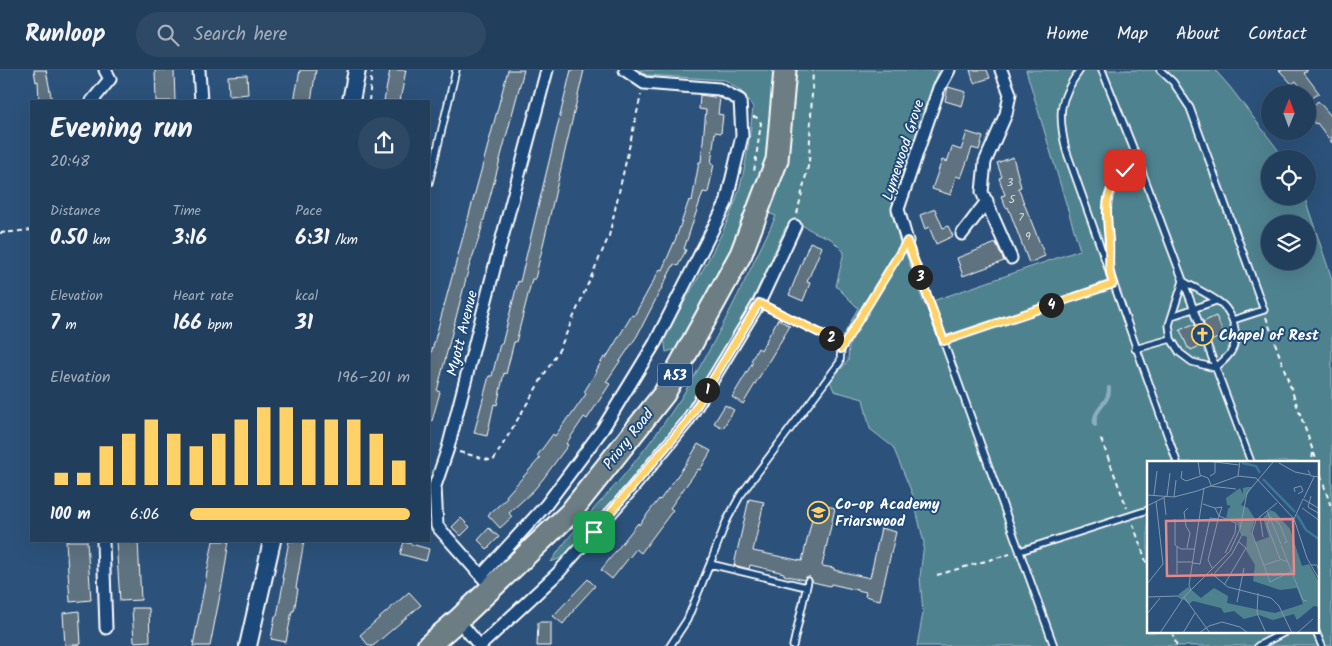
<!DOCTYPE html>
<meta charset="utf-8">
<style>
:root{--surface:#213e5c;--page:#2d4965;--text:#f1f3f6;--muted:#a2aebb;--line:#3e5772;--accent:#ffd166}
body{margin:0;font-family:Kalam,sans-serif;background:var(--page);color:var(--text);height:100vh;display:flex;flex-direction:column;font-size:19px;white-space:nowrap}
*{box-sizing:border-box;margin:0}
p{font-size:16px;color:var(--muted)}
.icon{flex:none;width:28px;height:28px;fill:none;stroke:currentColor;stroke-width:2;stroke-linecap:round;stroke-linejoin:round}
.map{position:relative;flex:1;overflow:hidden}
.sheet{position:absolute;left:30px;top:30px;width:400px;height:442px;display:flex;flex-direction:column;background:var(--surface);border-radius:0px;box-shadow:0 5px 20px #0002,0 0 0 1px var(--line)}
.sheet>*{flex:none}
.needle{width:32px;rotate:1deg}
.fabs{position:absolute;left:1261px;top:15px;display:grid;gap:10px}
.fabs a{display:grid;place-items:center;width:55px;height:55px;border-radius:50%;background:var(--surface);box-shadow:0 5px 20px #0002,0 0 0 1px var(--line);font-size:25px}
.pin{position:absolute;display:grid;place-items:center;width:42px;height:42px;color:#fff;margin:-21px;border-radius:10px;box-shadow:0 2px 8px #0006}
.km{position:absolute;width:25px;height:25px;margin:-12px;border-radius:50%;background:#222;color:#fff;font-size:14px;line-height:25px;text-align:center}
.round{display:grid;place-items:center;flex:none;width:52px;height:52px;border-radius:26px;background:var(--page)}
.summary{display:flex;align-items:center;justify-content:space-between;height:85px;padding:0 20px}
h1{font-size:28px;font-weight:700;line-height:38px}
.metrics{display:grid;grid-template-columns:repeat(3,1fr);gap:8px;height:85px;padding:5px 20px}
.metrics div{display:grid;align-content:center}
.metrics b{font-size:21px;font-weight:700}
.metrics small{font-size:14px;font-weight:400}
.metrics p{font-size:14px}
.chart{height:140px;padding:10px 20px}
.chart p{display:flex;justify-content:space-between}
.chart svg{width:100%;height:90px;margin-top:5px;stroke:var(--accent);stroke-width:6}
ul{padding:0 20px;list-style:none;font-size:16px}
li{display:grid;grid-template-columns:80px 60px 1fr;align-items:center;height:38px}
li i{height:12px;border-radius:6px;background:var(--accent)}
header{display:flex;align-items:center;gap:30px;box-sizing:border-box;height:70px;padding:0 25px;background:var(--surface);border-bottom:1px solid var(--line)}
header strong{font-size:24px}
nav{display:flex;gap:28px;margin-inline-start:auto;font-size:18px}
.search{width:350px;height:45px;background:var(--page);display:flex;align-items:center;gap:12px;box-sizing:border-box;padding:0 18px;border-radius:28px;color:var(--muted);font-size:19px}
.map>svg:first-child{display:block}
.green{fill:#4f828f;stroke:#a7c0c7;fill-rule:evenodd}
.lines{fill:none;stroke-linecap:round;stroke-linejoin:round}
.stream{stroke:#8badc1;stroke-width:4}
.building{fill:#5f7280;stroke:#fff}
.lane-casing{stroke:#fff;stroke-width:9}
.street-casing{stroke:#fff;stroke-width:15}
.secondary-casing{stroke:#fff;stroke-width:20}
.highway-casing{stroke:#fff;stroke-width:25}
.path{stroke:#fff;stroke-width:2;stroke-dasharray:5 4;stroke-linecap:butt}
.lane{stroke:#1f4a7a;stroke-width:5.5}
.street{stroke:#1f4a7a;stroke-width:11}
.secondary{stroke:#1f4a7a;stroke-width:16}
.highway{stroke:#6c7e84;stroke-width:21}
.route-casing{stroke:#fff;stroke-width:10}
.route{stroke:#ffd166;stroke-width:6}
.labels{text-anchor:middle;stroke-width:4;stroke-linejoin:round;paint-order:stroke}
.number-label{font-size:12px;fill:#d7dcdf}
.shield{fill:#1f4a7a;stroke:#bcc9d7;stroke-width:1}
.shield-label{font-size:14px;font-weight:bold;fill:#fff}
.street-label{font-size:15px;fill:#fff;stroke:#1f4a7a}
.poi-label{font-size:15px;font-weight:bold;fill:#fff;stroke:#1f4a7a;text-anchor:start}
.inset-river{fill:none;stroke:#3e7697;stroke-width:2.5}
.inset-road{fill:none;stroke:#8097b0;stroke-width:1}
.view{fill:#e88989;fill-opacity:0.15;stroke:#e88989;stroke-width:2.5}
.inset-edge{fill:none;stroke:#fff;stroke-width:2.5}
</style>
<header>
<strong>Runloop</strong>
<div class="search"><svg class="icon" aria-label="search" viewBox="0 0 24 24"><circle cx="10" cy="10" r="6"/><path d="M15 15l6 6"/></svg>Search here</div>
<nav><a>Home</a><a>Map</a><a>About</a><a>Contact</a></nav>
</header>
<div class="map">
<svg width="1332" height="576" viewBox="0 0 1332 576">
<rect width="100%" height="100%" fill="#2c527b"/>
<filter id="ink" filterUnits="userSpaceOnUse"><feTurbulence type="fractalNoise" baseFrequency=".02" numOctaves="2"/><feDisplacementMap in="SourceGraphic" scale="10" xChannelSelector="R" yChannelSelector="G"/><feConvolveMatrix kernelMatrix="1 2 1 2 8 2 1 2 1" color-interpolation-filters="sRGB"/></filter>
<g filter="url(#ink)">
<!-- green -->
<path class="green" d="M639,0h300l-46,131 -1,14 32,89 156,-54 -54,-180h189l15,17 55,72h-15v37h34l28,83v367h-415l6,-33 -3,-36 4,-34 -12,-50 -19,-46 -23,-18 -7,-30 -29,-8 -4,-10 18,-20 1,-16 -3,-14 12,-23 -22,-22 8,-34 -13,-13 -17,-7 -21,-12 -8,8c-27,63 -58,127 -98,184 -36,50 -78,96 -118,143l-18,7c20,-32 49,-58 73,-87 14,-17 27,-34 40,-52 45,-63 78,-137 112,-207l-26,-10 -19,48 -51,94 -14,4 -2,-15c23,-40 48,-80 66,-122 15,-34 19,-72 23,-108l-12,-16 -16,-11 -79,-5zM1270,154h38v37h-38zM1148,392h170v170h-170z"/>
<g class="lines">
<!-- stream -->
<path class="stream" d="M1095,355c-3,-16 15,-21 14,-37"/>
</g>
<!-- building -->
<path class="building" d="M34,0h12l6,31h-13l-1,-20 -2,1z
M155,0h19l1,31h-19z
M300,0h16l-5,31h-17z
M390,0h16l-6,31h-16z
M508,0h16l-45,168 -10,29 -32,124 3,1 -8,29h-3v-60l52,-190z
M571,0h13l-49,209h-3l-16,63h-2l-8,32 -2,-1 -7,32 -3,-1 -7,32 -13,-3 15,-57h3l8,-32h2l16,-63 2,1z
M970,0h17l3,8 -16,5z
M1279,0h29l-4,3 15,20 -9,7 -2,-6h-2l-10,-13 -4,3z
M247,5l1,19 -19,2 -1,-20z
M948,17l18,5 -4,14 -17,-5z
M700,25l20,3 -2,16 5,1 -2,18 -6,-1 -4,32h3l-6,29 -5,-1 -19,57 2,1 -8,16 -4,-2 -37,72 -31,46 4,2 -23,35 -3,-2 -18,27 2,1 -25,34 -9,11 -25,23 3,4 -12,11 -12,-13 19,-17 -1,-2 34,-38 -3,-2 16,-22 2,2 14,-20 1,1 16,-23 -2,-2 13,-21h-1l8,-14 2,1 26,-43 2,1 26,-47 2,1 14,-32 13,-38 3,1 7,-39h2l5,-52 -7,-1z
M1318,31l14,16v26l-15,-20 -2,1 -7,-9v-5z
M967,62l16,5 -4,13 -7,-2 -11,30 -5,-2 -5,19 -19,-6 10,-29 5,2 5,-15 9,3z
M1013,87l8,30 -3,1 27,68 -16,7 -21,-56 -2,1 -5,-12 4,-1 -6,-17 3,-1 -5,-14z
M935,139l8,19 5,-2 5,10 -17,8 -7,-17 -4,2 -5,-14z
M810,172l12,5 -15,35 3,1 -7,18 -14,-6z
M996,173l8,18 -41,15 -6,-18z
M1216,246l8,19 -13,6 -3,-5 -3,-2 1,-4 -3,-8z
M778,249l12,7 -47,78 -11,-7 21,-35 -2,-1 7,-13 3,2z
M1191,255h4l3,8 4,3 -2,3 2,6 -11,5 -1,-2h-2l-8,-18z
M725,335l9,5 -11,18 -9,-5z
M698,374l13,7 -11,19 -2,-1 -28,39 3,2 -32,43 -5,-4 -24,30 -11,-9 37,-47 1,2 20,-26 1,1 30,-42z
M749,429l15,3 -11,49 49,10 14,-58 19,5 -13,58 12,2v2l36,8 11,-50 15,4 -16,68 -15,-4 1,-4 -35,-8 -1,2 -17,-4 -3,-5h-4l-2,3 -20,-5v-2l-34,-8 -1,4 -15,-4z
M461,448l9,9 -9,9 -9,-9z
M489,458l10,9 -12,12 -9,-9z
M66,471h21l4,59 -21,2z
M116,471h22l3,59 -21,1z
M213,471h16l-6,39 -13,66h-17z
M289,471h15l-8,47 2,1 -4,22h-2l-6,31 -15,-3 4,-23h2l7,-37 -2,-1z
M404,472l25,7 -3,12 -26,-7z
M588,509l7,7 -22,24h1l-11,14 -10,-8z
M409,522l12,13 -48,41h-4l-9,-11z
M132,538h17l1,33 -16,1z
M79,541l2,33 -16,2 -2,-33z
M538,552h13v24h-14z"/>
<g class="lines">
<defs>
<path id="lane" d="M1080,0c-22,30 -22,45 -14,80l111,312
M1102,0l32,80 68,181
M1160,0l13,12 17,26 74,202 -31,10
M429,113l27,-113
M907,171l147,405
M1108,196c1,-8 1,-16 1,-24 -1,-21 -6,-34 3,-55 6,-15 17,-17 22,-37
M1183,211c10,6 31,16 40,24 10,10 16,29 10,43 -3,8 -11,14 -18,20l-23,-6 -12,-9 -9,-14 -2,-14z
M1172,246l44,-15
M1205,269l46,123
M1135,279l36,-10
M1020,481l128,-41
M710,494l96,23
M1316,562l6,14
M670,576l17,-26 23,-56 16,-42 14,-26 100,-134 1,-13 -3,-7 -79,-39
M793,576l15,-65
M1258,576l27,-14"/>
<path id="street" d="M199,0l2,31
M1001,0l9,24 -4,20 -21,48 -3,30 29,66
M92,31l18,-22 -5,-9
M962,164l25,-33
M907,171l-9,-32 41,-121 10,-18
M103,471l3,87
M481,506l65,-71 56,-75 53,-87 71,-140 16,-67 -2,-36 -21,-11 -75,-6 -19,-13
M485,510l-48,-54 -2,-40 13,-38 54,-210 45,-168
M458,550l22,26
M480,576l78,-73 73,-83 56,-68 72,-119 36,-77"/>
<path id="secondary" d="M351,31l6,-31
M248,576l24,-105"/>
<path id="highway" d="M428,576l30,-26 112,-107 94,-119 77,-140 36,-94 8,-90"/>
</defs>
<!-- lane casing -->
<use href="#lane" class="lane-casing"/>
<!-- street casing -->
<use href="#street" class="street-casing"/>
<!-- secondary casing -->
<use href="#secondary" class="secondary-casing"/>
<!-- highway casing -->
<use href="#highway" class="highway-casing"/>
<!-- path -->
<path class="path" d="M369,31l3,-30
M753,47h3l5,6 -7,49
M797,144l12,-52 4,-92
M0,163l31,-3
M1266,247l47,134 -1,11
M847,269l54,-88
M952,269l154,-53
M1101,369l26,69
M459,382l34,9 67,-113 49,-112 32,-141
M1314,383l3,9
M1318,397l14,43
M1133,454l15,43
M937,505l73,-21
M1172,562l5,14"/>
<!-- lane -->
<use href="#lane" class="lane"/>
<!-- street -->
<use href="#street" class="street"/>
<!-- secondary -->
<use href="#secondary" class="secondary"/>
<!-- highway -->
<use href="#highway" class="highway"/>
</g>
</g>
<g class="lines" filter="url(#ink)">
<defs>
<path id="route" d="M594,462l93,-110 72,-119 79,39 3,7 66,-108 37,100 169,-57c-6,-17 -3,-25 -4,-42 -2,-31 -8,-47 16,-72"/>
</defs>
<!-- route casing -->
<use href="#route" class="route-casing"/>
<!-- route -->
<use href="#route" class="route"/>
</g>
<!-- icons -->
<defs>
<symbol id="church-ring" viewBox="-11 -11 22 22"><circle r="9.5" fill="#1f4a7a" stroke="#ffd166" stroke-width="1.5"/><path d="M-1.2-6h2.4v3.5h3.3v2.4h-3.3V6h-2.4V-.1h-3.3v-2.4h3.3Z" fill="#ffd166"/></symbol>
<symbol id="school-ring" viewBox="-11 -11 22 22"><circle r="9.5" fill="#1f4a7a" stroke="#ffd166" stroke-width="1.5"/><path d="M0-5L7-2L0 1L-7-2ZM-4 1L0 2.5L4 1V4Q0 6-4 4Z" fill="#ffd166"/></symbol>
</defs>
<g fill-rule="evenodd">
<use href="#church-ring" x="1190" y="252" width="25" height="25"/>
<use href="#school-ring" x="806" y="430" width="25" height="25"/>
</g>
<g class="labels">
<!-- number labels -->
<g class="number-label">
<text x="1010" y="116">3</text>
<text x="1012" y="133">5</text>
<text x="1021" y="151">7</text>
<text x="1028" y="170">9</text>
</g>
<!-- shield labels -->
<rect class="shield" x="657.5" y="293.5" width="35" height="23" rx="4"/>
<g class="shield-label">
<text x="675" y="310">A53</text>
</g>
<!-- street labels -->
<g class="street-label">
<text transform="translate(903 80) rotate(-72)" y="5">Lymewood Grove</text>
<text transform="translate(462 263) rotate(-76)" y="5">Myott Avenue</text>
<text transform="translate(628 369) rotate(-52)" y="5">Priory Road</text>
</g>
<!-- poi labels -->
<g class="poi-label">
<text x="1219" y="270">Chapel of Rest</text>
<text x="835" y="439">Co-op Academy<tspan x="835" dy="17">Friarswood</tspan></text>
</g>
</g>
<!-- overview -->
<g transform="translate(1147 391)">
<rect width="172" height="172" fill="#2c527b"/>
<path d="M101,26h4l-11,18 7,3 7,11 -4,13 4,10 14,-5 -6,-19 7,-8 5,2 15,17 12,37 7,-2 10,18v25l-5,-1 -17,14 -3,-6 -21,6 -14,-5 -15,4 -10,-8 -10,2 -3,-5 -28,-7 -4,3 -11,-9 10,-8 13,11 13,-10 14,8 -1,7 48,10 28,-9 -6,-16 -17,2 -27,-9 2,-16 -9,-15 1,-13 -6,-2 -4,-13 -11,-3 2,-10 3,-3 -4,-1 -1,-7 14,-10 3,6v-6z" fill="#4f828f"/>
<path class="inset-river" d="M95,2l14,3 4,7M116,18l32,33M150,54l9,15 14,10"/>
<path class="inset-road" d="M51,0l2,14 8,3 3,7M60,0l32,4M132,2l16,9 15,3M161,9l3,6 9,1M35,10l-1,7 5,3 15,-5M63,15l5,-3v-11M91,15l18,2 38,41M63,25l26,3M148,31l-1,-4 7,-2 2,5 -5,3M0,34l27,2 23,-6 41,-15 2,-15M7,34l3,-24M164,35l-3,11 12,7M27,36l2,-17M17,37l2,17M157,37l10,-21M156,38l17,10M156,38l-9,20 13,39 13,23M130,42l-21,17 -4,13 18,49 22,-11M56,43l12,4 4,8 -11,44 4,8M0,45l20,-10 3,-23M68,47l7,-1 -3,9M155,47l18,13M120,50l14,33M72,55l17,7 -1,10 -10,20M113,56l3,20M28,58v26l6,4h14M137,82l3,-1 -8,-19 -9,-6 -3,8 13,34 8,3M134,84l22,55 4,1M30,86v27M40,87l3,-15 -4,-7 -2,-14 4,-4M30,101h16M46,102l7,1 10,-46 8,1M117,104l16,-5M164,104h6l3,9M64,112l17,14 43,11 8,8 13,27M66,114l19,-21 10,-19M0,123l16,-20 -7,-63M77,124l22,-37 -7,-6M44,129l-2,-5 15,-97M111,132l-1,20 9,20M0,136l31,-1 4,3M37,136l26,36M90,141l7,-34M0,153l13,-16M13,172l24,-36 46,-46 10,-22 7,-36 27,-32M36,172l12,-20M52,172l10,-7 13,-4 18,5 8,6M150,172l16,-14"/>
<path class="view" d="M146,58l1,55 -127,2 -1,-55z"/>
<rect width="172" height="172" class="inset-edge"/>
</g>
</svg>
<div class="fabs">
<a><svg class="needle" viewBox="-14 -14 28 28"><path d="M0-13l5 13h-10z" fill="#e53935"/><path d="M0 13l5-13h-10z" fill="#a2aebb"/></svg></a>
<a><svg class="icon" aria-label="locate" viewBox="0 0 24 24"><circle cx="12" cy="12" r="6"/><path d="M12 2v4M12 18v4M2 12h4M18 12h4"/></svg></a>
<a><svg class="icon" aria-label="layers" viewBox="0 0 24 24"><path d="M12 4l9 5-9 5-9-5zM3 14l9 5 9-5"/></svg></a>
</div>
<div class="pin" style="left:594px;top:462px;background:#1e9e55"><svg class="icon" aria-label="arrive" viewBox="0 0 24 24"><path d="M6 21V4h12l-3 4 3 4H6"/></svg></div>
<div class="pin" style="left:1125px;top:100px;background:#d93025"><svg class="icon" aria-label="check" viewBox="0 0 24 24"><path d="M5 12l5 5 9-10"/></svg></div>
<b class="km" style="left:707px;top:320px">1</b>
<b class="km" style="left:831px;top:268px">2</b>
<b class="km" style="left:920px;top:207px">3</b>
<b class="km" style="left:1051px;top:235px">4</b>
<section class="sheet">
<div class="summary"><div><h1>Evening run</h1><p>20:48</p></div><a class="round"><svg class="icon" aria-label="share" viewBox="0 0 24 24"><path d="M12 15V3M7 8l5-5 5 5M5 13v7h14v-7"/></svg></a></div>
<div class="metrics">
<div><p>Distance</p><b>0.50<small> km</small></b></div>
<div><p>Time</p><b>3:16</b></div>
<div><p>Pace</p><b>6:31<small> /km</small></b></div>
</div>
<div class="metrics">
<div><p>Elevation</p><b>7<small> m</small></b></div>
<div><p>Heart rate</p><b>166<small> bpm</small></b></div>
<div><p>kcal</p><b>31</b></div>
</div>
<div class="chart"><p><span>Elevation</span>196–201 m</p>
<svg viewBox="0 0 160 44" preserveAspectRatio="none"><path d="M5 44V38M15 44V38M25 44V25M35 44V19M45 44V12M55 44V19M65 44V25M75 44V19M85 44V12M95 44V6M105 44V6M115 44V12M125 44V12M135 44V12M145 44V19M155 44V32"/></svg>
</div>
<ul>
<li><b>100 m</b>6:06<i style="width:100%"></i></li>
</ul>
</section>
</div>
